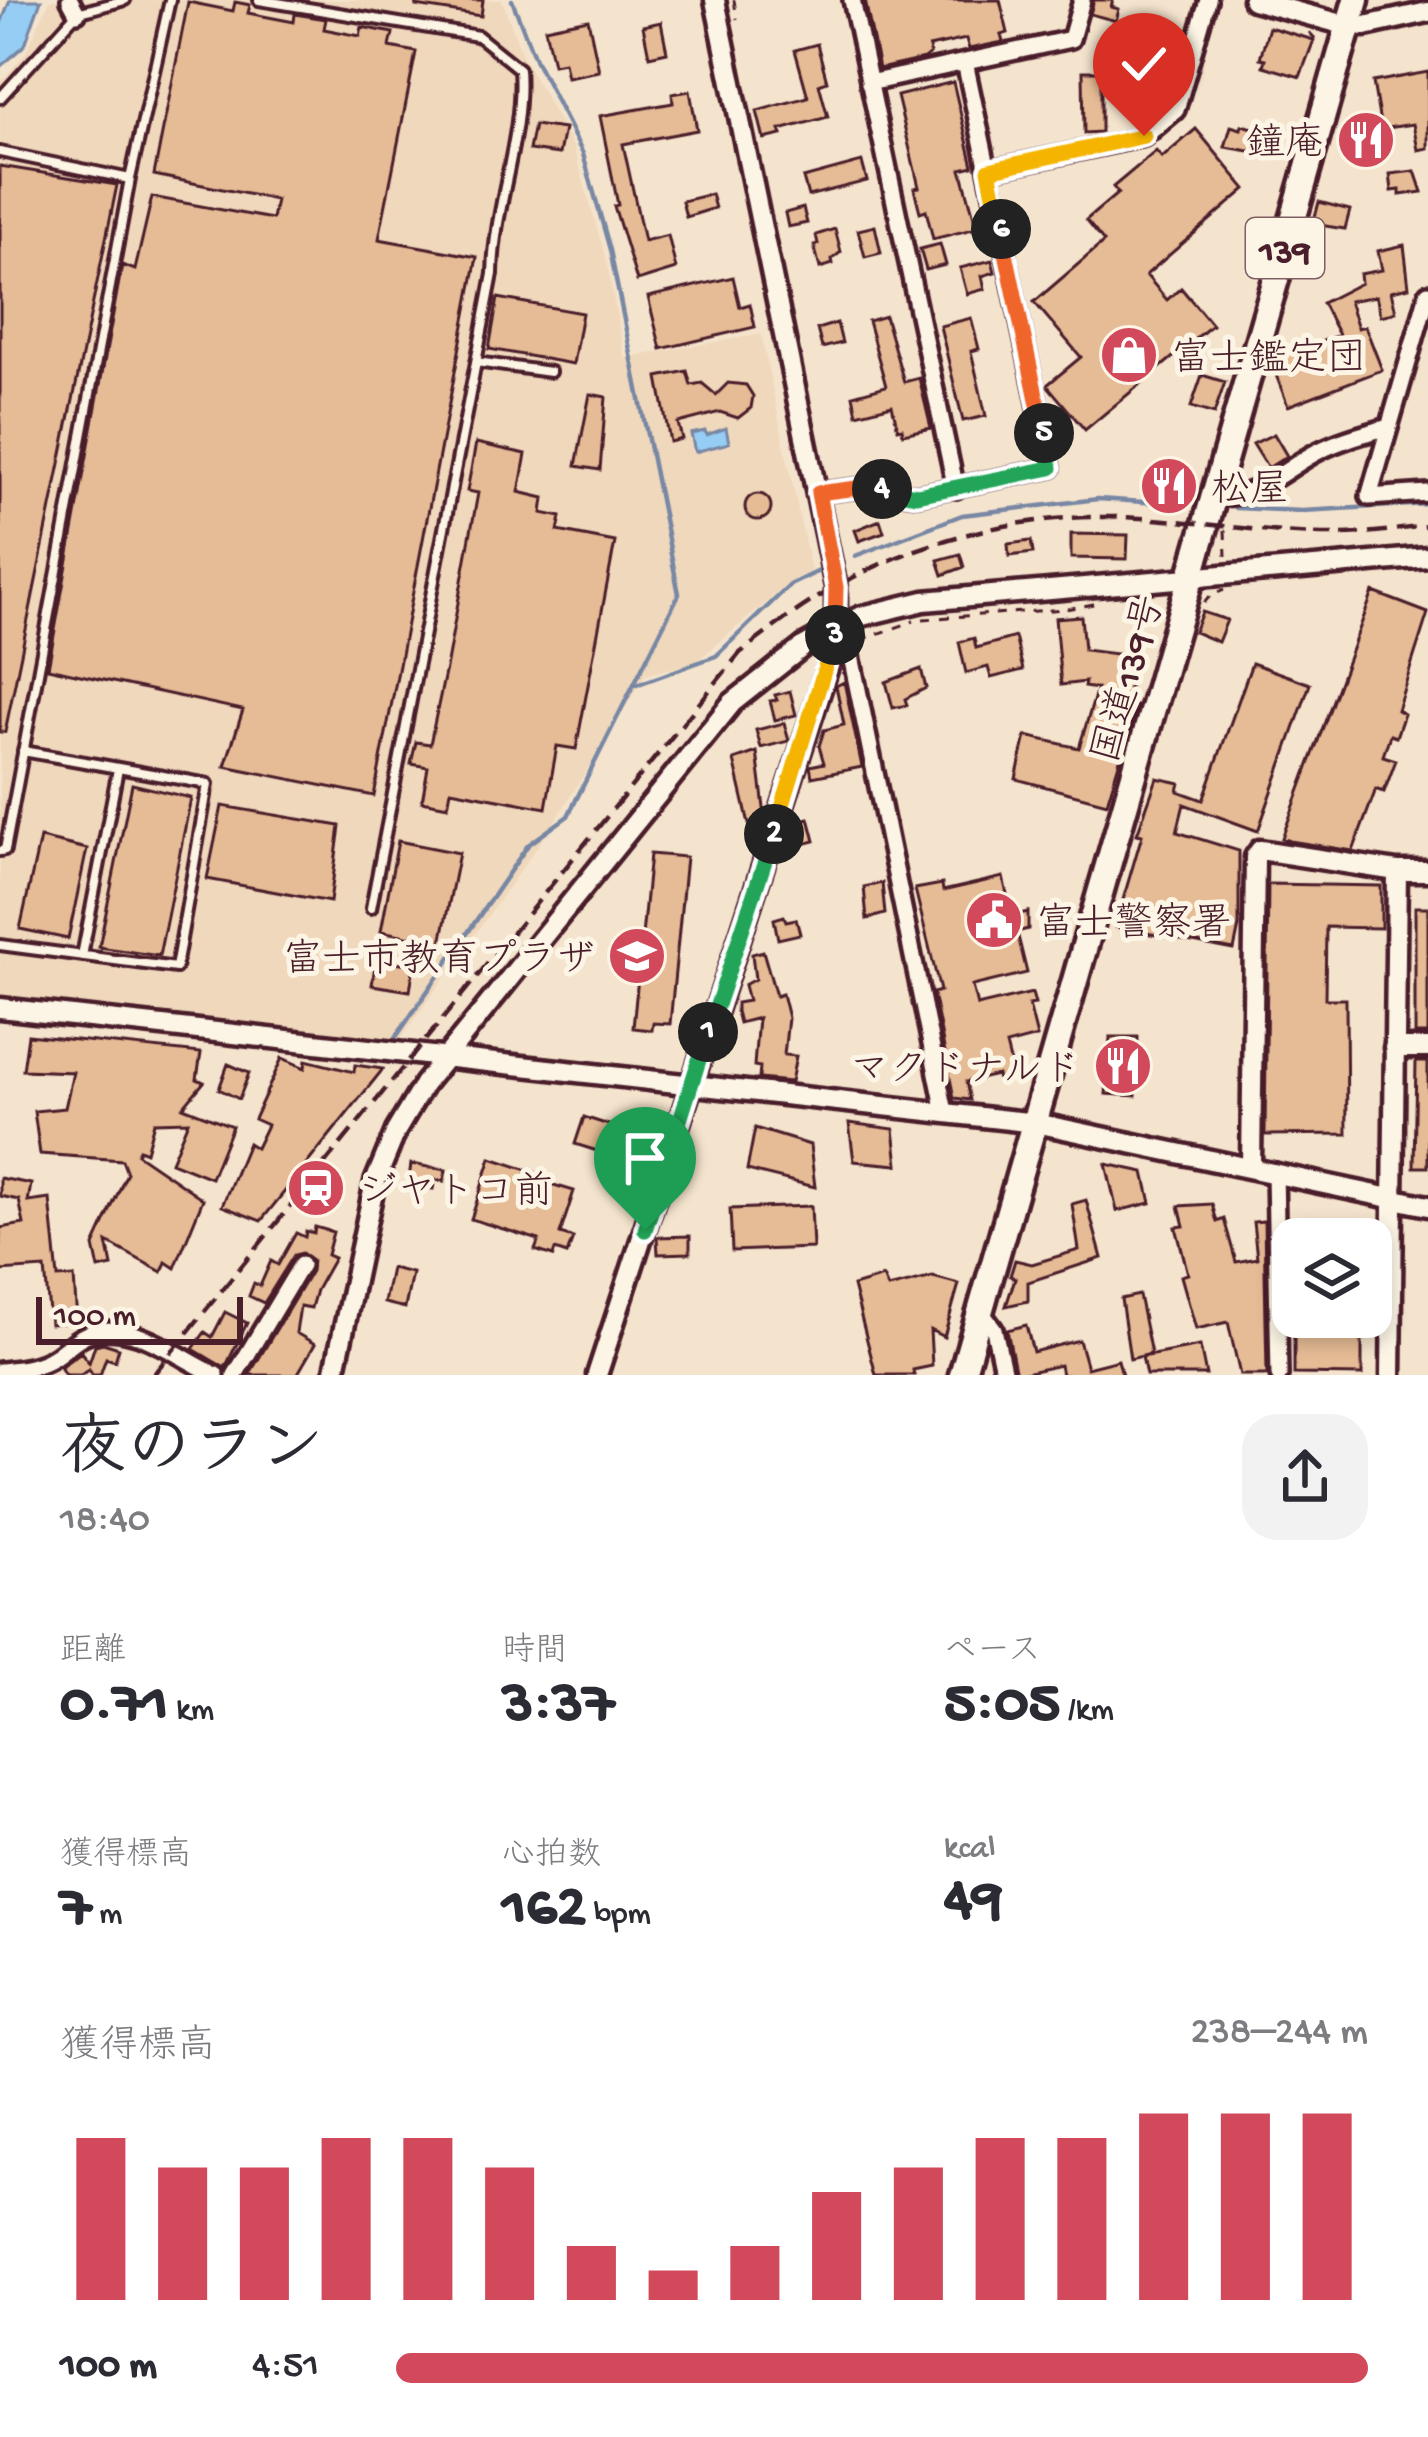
<!DOCTYPE html>
<html lang="ja">
<meta charset="utf-8">
<style>
:root{--surface:#fff;--page:#f2f2f3;--text:#2b2b33;--muted:#7c7c81;--accent:#d1495b}
body{margin:0;font-family:"Gochi Hand","Klee One",sans-serif;background:var(--page);color:var(--text);height:100vh;display:flex;flex-direction:column;font-size:45px;white-space:nowrap}
*{box-sizing:border-box;margin:0}
p{font-size:39px;color:var(--muted)}
.icon{flex:none;width:66px;height:66px;fill:none;stroke:currentColor;stroke-width:2;stroke-linecap:round;stroke-linejoin:round}
.map{position:relative;height:1375px;overflow:hidden}
.sheet{display:flex;flex-direction:column;background:var(--surface);flex:1}
.sheet>*{flex:none}
.buttons{position:absolute;left:1272px;top:1218px;display:grid;gap:24px}
.buttons a{display:grid;place-items:center;width:120px;height:120px;border-radius:24px;background:var(--surface);box-shadow:0 6px 18px #0003;font-size:60px}
.scale{position:absolute;left:36px;bottom:30px;width:207px;box-sizing:border-box;padding-left:12px;border:6px solid #4a1f2b;border-top:0;font-size:33px;line-height:42px;white-space:nowrap;color:#4a1f2b;-webkit-text-stroke:9px #fcf5e5;paint-order:stroke}
.pin{position:absolute;display:grid;place-items:center;width:102px;height:102px;color:#fff;margin:-123px -51px;border-radius:50% 50% 50% 0;rotate:-45deg;box-shadow:0 0 12px #0007}
.pin .icon{rotate:45deg}
.km{position:absolute;width:60px;height:60px;margin:-30px;border-radius:50%;background:#222;color:#fff;font-size:33px;line-height:60px;text-align:center}
.round{display:grid;place-items:center;flex:none;width:126px;height:126px;border-radius:36px;background:var(--page)}
.headline{display:flex;align-items:center;justify-content:space-between;height:204px;padding:0 60px}
h1{font-size:66px;font-weight:700;line-height:90px}
.figures{display:grid;grid-template-columns:repeat(3,1fr);gap:18px;height:204px;padding:12px 60px}
.figures div{display:grid;align-content:center}
.figures b{font-size:60px;font-weight:700}
.figures small{font-size:33px;font-weight:400}
.figures p{font-size:33px}
.chart{height:336px;padding:24px 60px}
.chart p{display:flex;justify-content:space-between}
.chart svg{width:100%;height:216px;margin-top:12px;stroke:var(--accent);stroke-width:6}
ul{padding:0 60px;list-style:none;font-size:39px}
li{display:grid;grid-template-columns:192px 144px 1fr;align-items:center;height:90px}
li i{height:30px;border-radius:15px;background:var(--accent)}
.map>svg:first-child{display:block}
.built{fill:#f0d8bc}
.water{fill:#96cdf5;stroke:#7887a4;stroke-width:3}
.lines{fill:none;stroke-linecap:round;stroke-linejoin:round}
.stream{stroke:#7887a4;stroke-width:4.5}
.building{fill:#e6bc96;stroke:#4a1f2b;stroke-width:3}
.service-casing{stroke:#4a1f2b;stroke-width:16}
.minor-casing{stroke:#4a1f2b;stroke-width:24}
.tertiary-casing{stroke:#4a1f2b;stroke-width:27}
.trunk-casing{stroke:#4a1f2b;stroke-width:33}
.path{stroke:#4a1f2b;stroke-width:3;stroke-dasharray:9 9;stroke-linecap:butt}
.service{stroke:#fcf5e5;stroke-width:8}
.minor{stroke:#fcf5e5;stroke-width:15}
.tertiary{stroke:#fcf5e5;stroke-width:18}
.trunk{stroke:#fcf5e5;stroke-width:24}
.rail{stroke:#4a1f2b;stroke-width:4.5;stroke-dasharray:18 9;stroke-linecap:butt}
.split-1-casing{stroke:#fff;stroke-width:24}
.split-2-casing{stroke:#fff;stroke-width:24}
.split-3-casing{stroke:#fff;stroke-width:24}
.split-4-casing{stroke:#fff;stroke-width:24}
.split-5-casing{stroke:#fff;stroke-width:24}
.split-6-casing{stroke:#fff;stroke-width:24}
.split-7-casing{stroke:#fff;stroke-width:24}
.split-1{stroke:#22a559;stroke-width:15}
.split-2{stroke:#22a559;stroke-width:15}
.split-3{stroke:#f5b400;stroke-width:15}
.split-4{stroke:#f0652b;stroke-width:15}
.split-5{stroke:#22a559;stroke-width:15}
.split-6{stroke:#f0652b;stroke-width:15}
.split-7{stroke:#f5b400;stroke-width:15}
.labels{text-anchor:middle;stroke-width:10;stroke-linejoin:round;paint-order:stroke}
.shield{fill:#fcf5e5;stroke:#7f5f63;stroke-width:3}
.shield-label{font-size:36px;font-weight:bold;fill:#4a1f2b}
.poi-label{font-size:39px;fill:#4a1f2b;stroke:#fcf5e5;text-anchor:start}
.street-label{font-size:39px;fill:#4a1f2b;stroke:#fcf5e5}
</style>
<div class="map">
<svg width="1428" height="1375" viewBox="0 0 1428 1375">
<rect width="100%" height="100%" fill="#f5e4cd"/>
<filter id="ink" filterUnits="userSpaceOnUse"><feTurbulence type="fractalNoise" baseFrequency=".00833" numOctaves="2"/><feDisplacementMap in="SourceGraphic" scale="24" xChannelSelector="R" yChannelSelector="G"/><feConvolveMatrix kernelMatrix="1 2 1 2 8 2 1 2 1" color-interpolation-filters="sRGB"/></filter>
<g filter="url(#ink)">
<!-- built -->
<path class="built" d="M50,0h452l22,59 50,89 32,111 19,99 136,-24 50,237 -25,15 -90,76 -51,13 -87,142 -157,222 -401,-40v-916l26,-31z"/>
<!-- water -->
<path class="water" d="M10,0h31l-16,45 -25,22v-41z
M726,428l3,15 -34,9 -4,-18 14,-3 2,4z"/>
<g class="lines">
<!-- stream -->
<path class="stream" d="M1235,508l67,3 126,-7
M855,556l107,-41 136,-16 91,6
M633,686l83,-30 74,-71 29,-14
M396,1037l132,-192 40,-29 111,-222 -69,-344 -27,-96 -48,-95 -23,-59"/>
</g>
<!-- building -->
<path class="building" d="M417,0h66l-2,16 -65,-10z
M865,0h135l8,33 -7,2 2,7 -34,7 -3,-10 -37,8 1,7 -6,5 -45,10z
M1094,0h19l-2,7 8,2 -3,12 -26,-7z
M188,2l45,9 2,-9 15,3 -2,8 46,9 1,-8 31,5 -2,10 36,7 2,-9 31,6 -3,14 26,5 -37,187 98,18 -103,539 -149,-30 18,-56 -195,-42 74,-403 13,5 17,-73 120,22 4,-19 -122,-25z
M588,19l11,52 -32,6 -3,-15 -11,2 -8,-36z
M661,22l6,30 -18,4 -6,-30z
M1269,27l45,13 -14,37 -37,-11 2,-7 -5,-1z
M817,44l10,37 -8,3 9,33 -48,13 2,5 -18,4 -7,-28 51,-14 -13,-47z
M1083,71h18v61l-17,1z
M1428,72v76l-10,2 -5,-26 -32,5 -8,-47z
M953,82l20,84 -12,3 16,59 -44,11 -7,-29 -6,2 -6,-24 5,-1 -22,-91z
M690,91l7,39 -74,14 21,97 24,-6 8,34 -39,12 -23,-75 4,-1 -18,-89 73,-13 -1,-9z
M534,125l30,4 -5,25 -30,-4z
M1242,125l31,8 -5,21 -43,-7 6,-21 10,3z
M1362,126l15,4 -7,24 -15,-4z
M1196,129l50,60 -100,86 21,25 14,-12 31,37 -127,105 -38,-45 34,-28 -47,-55 70,-60 -18,-22 32,-27 -5,-6 43,-36 6,7z
M862,162l5,19 -59,15 -5,-18z
M0,166l117,19 -112,547h-5z
M1415,171l7,21 -22,3v-5l-8,1 -2,-17z
M711,194l4,14 -29,9 -4,-16z
M1319,202l31,8 -5,19 -32,-5z
M803,208l4,15 -19,4 -3,-14z
M875,226l6,27 -16,4 -7,-27z
M835,229l6,23 -9,7 1,5 -13,4 -6,-23 4,-1 -2,-9z
M940,244l6,21 -20,5 -6,-21z
M1404,245l5,42 -18,4 5,21 -15,4 -5,-20 -27,5 9,27 7,-2 17,44 -94,36 -15,-39 5,-2 -2,-6 63,-24 -17,-32 39,-20 -1,-9 22,-4 -4,-19z
M992,260l3,12 -13,4 3,13 -18,5 -7,-26z
M733,277l7,30 10,-3 5,23 -94,22 -13,-52z
M498,298l84,15 -9,51 -84,-15z
M885,316l19,66 15,-4 12,50 -28,6 -1,-6 -4,1 -6,-24 -35,9 -4,-19 33,-9 -18,-65z
M971,318l8,31 -8,2 15,65 -23,5 -23,-95z
M837,323l5,20 -20,5 -5,-19z
M687,371l4,14 11,-2 14,12 12,-12 18,2 7,11 -2,12 -13,10 -18,-6 -42,11 4,16 -12,3 -12,-65z
M1202,375l23,7 -11,32 -23,-7z
M590,394l16,3 -6,73 -24,-4z
M1274,434l13,22 -19,12 -15,-24z
M476,443l50,11 -7,38 25,6 -2,15 19,4 -3,14 57,11 -39,207 -19,-3 -11,62 -95,-18 -3,16 -26,-5 6,-34 -17,-3 5,-22 14,2 17,-81 31,-170 -11,-2z
M1154,477l30,2 -1,16 -30,-2z
M745 507a13 13 0 1 1 26 0a13 13 0 1 1-26 0Z
M880,520l4,12 -25,9 -4,-11z
M1071,534l57,1 -1,24 -56,-1z
M1031,541l2,12 -24,3 -1,-12z
M960,554l4,13 -21,8 -5,-15z
M1373,592l55,21 -31,97 7,4 -8,23 -6,-2 -7,21 13,4 -12,32 -8,-3 -23,62 -63,-10 -8,-3z
M1202,612l25,8 -9,22 -24,-10z
M1081,616l3,34 49,6 -6,48 9,2 -29,97 -91,-24 10,-43 53,12 18,-59 -13,-2 1,-5 -24,3 -6,-67z
M1015,637l8,33 -32,8 -3,-11 -22,6 -7,-31 15,-4 2,10z
M1252,663l58,21 -52,147 -74,-27 -7,28 62,19v75l-5,24 -119,-23 27,-92 -5,-1 20,-56 23,5 -2,8 25,9z
M921,669l5,19 -21,11 2,6 -14,3 -7,-26z
M844,682l18,85 -50,10 -2,-11 14,-3 -5,-17 5,-16 20,-5 -8,-39z
M790,691l6,24 -21,5 -5,-19 7,-1 -2,-5z
M784,723l5,18 -28,7 -5,-18z
M757,752l8,64 -1,5 -15,3 -15,-64z
M132,784l59,14 -32,158 -60,-9z
M222,806l118,20 -10,76 -123,-23z
M809,818l6,23 -23,6 -4,-14 9,-7 -1,-5z
M40,838l47,11 -19,90 -48,-10z
M398,841l61,12 -18,90 -60,-12z
M650,854l36,3 -16,167 -17,-1 -1,7 -19,-2z
M1003,877l9,39 16,-4v17l-11,3 10,41 -55,13 5,20 55,-13 3,11 -6,1 8,32 -31,8 8,32 -16,4 -1,-6 -31,7 4,18 -16,-2 -21,-105 7,-2 -25,-102 27,-5 1,7z
M882,883l3,31 -18,5 -3,-32z
M1268,884l113,2v42l-55,-1 -1,72h21l1,135 -82,1z
M1415,907h13v127h-13z
M784,916l2,5 10,-2 4,15 -22,5 -4,-20z
M763,951l13,45 6,-2 6,24 -4,37 12,1 -5,26 -32,-3 1,-12 -6,-1 4,-48 -19,5 -3,-12v-8l12,-2 -4,-16 11,-6 -3,-25z
M376,959l38,6 -4,26 -38,-6z
M28,1035l173,18 -4,26 7,3 -21,25 49,19 -21,52 -40,-16 17,-41 -34,1 -8,30 -7,-3 -2,5 66,45 -28,69 -9,-6 -4,10 -55,-30 5,24 -13,3 -5,-23 33,-73 -5,-13 -82,-6 -6,-43 31,-3 8,-36 -50,-2z
M1110,1037h28l-2,59 -30,-2z
M282,1058l23,10 1,-8 48,12 1,-7 28,4 -122,152 -39,-15 26,-63 8,5 11,-23 -13,-6z
M1416,1062h12v105h-14z
M228,1064l21,9 -10,26 -20,-10z
M584,1117l37,12 -8,27 -38,-12z
M849,1123l45,6 4,36 -44,-4z
M755,1128l55,17 5,42 -68,-17z
M491,1158l58,19 -2,6 27,8 -14,43 13,4 -6,16 -12,-4 -2,6 -18,-6 4,-10 -68,-21z
M411,1164l35,6 -2,11 -9,-1 -2,9 -25,-4z
M1106,1164l38,8 7,31 -34,8z
M0,1178l31,6 -3,18 22,-3 8,79 16,-1 3,45 -27,2 -5,-56 -45,3v-43l24,-4 -5,-24 -19,-4z
M1086,1200l16,58 -74,24v19l-22,5 9,-28 -5,-2 5,-16 17,4 47,-14 -7,-46z
M1212,1204l5,18 7,-3 12,43 21,-4 -4,-36 11,-1 3,154h-27l-12,-53 -32,7 -15,-53 7,-2 -12,-47 8,-1 -5,-20z
M811,1206l2,42 -81,3 -2,-42z
M315,1227l18,5 -6,23 7,3 -18,32 -5,18 -11,-2 -4,27 19,11 -18,31h-48l62,-104 1,-11 -10,-7 -8,2 -30,48 -15,-7 5,-13 6,3 11,-25 7,4 18,-32 9,4 1,-6 8,2z
M690,1236v17l-32,1 -1,-17z
M391,1268l21,5 -7,35 -21,-5z
M883,1277l5,11 45,-11 26,7 -15,53 -14,-7 2,36 -19,4 1,5h-38l-23,-89z
M1139,1295l12,59 -21,5 -9,-60z
M225,1312l22,11 -22,45 -32,-19 12,-17 7,5z
M1294,1322h68v53l-68,-1z
M1026,1325l7,27 46,-12 8,28 31,-8 4,15h-60l-2,-10 -44,10 -9,-45z
M103,1343l16,5 -4,13 -9,-3 -6,17h-8l-3,-6 -8,6h-16l-5,-8 21,-15 8,11 6,-18z
M1200,1346l6,29h-60l-4,-18z"/>
<g class="lines">
<defs>
<path id="service" d="M259,0l219,36 41,33c5,68 -25,136 -26,205l-122,634
M0,98l77,-85 48,-13
M0,152l130,27
M476,362l74,10
M0,851l5,-1 125,-671 40,-179
M0,945l176,23 32,-184 -185,-33
M82,956l36,-187"/>
<path id="minor" d="M70,0l7,13
M852,0l104,489
M869,83l202,-44 11,-39
M989,170l155,-33 32,-27 32,-110
M1428,293l-59,204 59,-4
M818,493l47,-6 52,8 134,-27 -86,-406
M1214,496c39,6 70,-27 103,-44 23,-12 47,-18 72,-25
M850,651l95,461
M1275,1172l4,203
M979,1309l15,20 10,46
M0,1371c20,-2 37,-3 54,-14 10,-6 20,-17 31,-22 43,-19 94,23 131,40
M235,1375l66,-110"/>
<path id="tertiary" d="M1253,0l85,23 27,3 63,-14
M0,1008l1036,115 392,83
M1394,1048h34
M1251,1166l4,-309 5,-7 137,21h31
M334,1375l41,-193 21,-51 28,-47 308,-381 72,-57 32,-18 26,-12 62,-15 504,-44
M597,1375l233,-714 6,-33v-41l-121,-587
M1391,1375l6,-504"/>
<path id="trunk" d="M962,1375l394,-1375"/>
</defs>
<!-- service casing -->
<use href="#service" class="service-casing"/>
<!-- minor casing -->
<use href="#minor" class="minor-casing"/>
<!-- tertiary casing -->
<use href="#tertiary" class="tertiary-casing"/>
<!-- trunk casing -->
<use href="#trunk" class="trunk-casing"/>
<!-- path -->
<path class="path" d="M734,0l3,19
M1309,32l11,12
M1225,530l1,26
M1204,603l6,-7 14,-6
M923,619l143,-10 33,-6
M861,640l53,-19"/>
<!-- service -->
<use href="#service" class="service"/>
<!-- minor -->
<use href="#minor" class="minor"/>
<!-- tertiary -->
<use href="#tertiary" class="tertiary"/>
<!-- trunk -->
<use href="#trunk" class="trunk"/>
<!-- rail -->
<path class="rail" d="M153,1375l587,-722c24,-18 48,-37 74,-53 82,-53 188,-83 286,-83 79,-1 158,18 237,17 30,0 61,-5 91,-8"/>
</g>
</g>
<g class="lines" filter="url(#ink)">
<defs>
<path id="split-1" d="M645,1230l63,-198"/>
<path id="split-2" d="M708,1032l66,-198"/>
<path id="split-3" d="M774,834l61,-199"/>
<path id="split-4" d="M835,635l1,-48 -18,-94 47,-6 17,2"/>
<path id="split-5" d="M882,489l35,6 134,-27 -7,-35"/>
<path id="split-6" d="M1001,229l43,204"/>
<path id="split-7" d="M1001,229l-12,-59 155,-34"/>
</defs>
<!-- split-1 casing -->
<use href="#split-1" class="split-1-casing"/>
<!-- split-2 casing -->
<use href="#split-2" class="split-2-casing"/>
<!-- split-3 casing -->
<use href="#split-3" class="split-3-casing"/>
<!-- split-4 casing -->
<use href="#split-4" class="split-4-casing"/>
<!-- split-5 casing -->
<use href="#split-5" class="split-5-casing"/>
<!-- split-6 casing -->
<use href="#split-6" class="split-6-casing"/>
<!-- split-7 casing -->
<use href="#split-7" class="split-7-casing"/>
<!-- split-1 -->
<use href="#split-1" class="split-1"/>
<!-- split-2 -->
<use href="#split-2" class="split-2"/>
<!-- split-3 -->
<use href="#split-3" class="split-3"/>
<!-- split-4 -->
<use href="#split-4" class="split-4"/>
<!-- split-5 -->
<use href="#split-5" class="split-5"/>
<!-- split-6 -->
<use href="#split-6" class="split-6"/>
<!-- split-7 -->
<use href="#split-7" class="split-7"/>
</g>
<!-- icons -->
<defs>
<symbol id="restaurant-disc" viewBox="-11 -11 22 22"><circle r="9.5" fill="#d1495b" stroke="#fcf5e5"/><path d="M-5-6h1v4h1v-4h1v4h1v-4h1v5L-1.5 .5V6h-2V.5L-5-1ZM5-6V6H3V1.5H1.5Q1.5-4 5-6Z" fill="#fff"/></symbol>
<symbol id="shop-disc" viewBox="-11 -11 22 22"><circle r="9.5" fill="#d1495b" stroke="#fcf5e5"/><path d="M-5-2.5h2.3a2.7 3.5 0 0 1 5.4 0H5L5.5 6h-11ZM-1.5-2.5h3a1.5 2.3 0 0 0-3 0Z" fill="#fff"/></symbol>
<symbol id="civic-disc" viewBox="-11 -11 22 22"><circle r="9.5" fill="#d1495b" stroke="#fcf5e5"/><path d="M-.6-6.5H3V-4.5H.6V-3L4-1V1h2V6H-6V1h2V-1L-.6-3ZM-1.2 2.5V6h2.4V2.5Z" fill="#fff"/></symbol>
<symbol id="school-disc" viewBox="-11 -11 22 22"><circle r="9.5" fill="#d1495b" stroke="#fcf5e5"/><path d="M0-5L7-2L0 1L-7-2ZM-4 1L0 2.5L4 1V4Q0 6-4 4Z" fill="#fff"/></symbol>
<symbol id="station-disc" viewBox="-11 -11 22 22"><circle r="9.5" fill="#d1495b" stroke="#fcf5e5"/><path d="M-3-6H3Q5-6 5-4V2Q5 4 3 4L4.5 6H3L1.5 4h-3L-3 6H-4.5L-3 4Q-5 4-5 2V-4Q-5-6-3-6ZM-3.5-4v3h7v-3ZM-3.5 1v1.5H-2V1ZM2 1v1.5H3.5V1Z" fill="#fff"/></symbol>
</defs>
<g fill-rule="evenodd">
<use href="#restaurant-disc" x="1333" y="107" width="66" height="66"/>
<use href="#shop-disc" x="1096" y="322" width="66" height="66"/>
<use href="#restaurant-disc" x="1136" y="453" width="66" height="66"/>
<use href="#civic-disc" x="961" y="887" width="66" height="66"/>
<use href="#school-disc" x="604" y="923" width="66" height="66"/>
<use href="#restaurant-disc" x="1090" y="1033" width="66" height="66"/>
<use href="#station-disc" x="283" y="1155" width="66" height="66"/>
</g>
<g class="labels">
<!-- shield labels -->
<rect class="shield" x="1246" y="218" width="78" height="60" rx="9"/>
<g class="shield-label">
<text x="1285" y="261">139</text>
</g>
<!-- poi labels -->
<g class="poi-label">
<text x="1324" y="154" text-anchor="end">鐘庵</text>
<text x="1171" y="369">富士鑑定団</text>
<text x="1211" y="500">松屋</text>
<text x="1036" y="934">富士警察署</text>
<text x="595" y="970" text-anchor="end">富士市教育プラザ</text>
<text x="1081" y="1080" text-anchor="end">マクドナルド</text>
<text x="358" y="1202">ジヤトコ前</text>
</g>
<!-- street labels -->
<g class="street-label">
<text transform="translate(1125 678) rotate(-74)" y="14">国道139号</text>
</g>
</g>
</svg>
<div class="buttons">
<a><svg class="icon" aria-label="layers" viewBox="0 0 24 24"><path d="M12 4l9 5-9 5-9-5zM3 14l9 5 9-5"/></svg></a>
</div>
<div class="scale">100 m</div>
<div class="pin" style="left:645px;top:1230px;background:#1e9e55"><svg class="icon" aria-label="arrive" viewBox="0 0 24 24"><path d="M6 21V4h12l-3 4 3 4H6"/></svg></div>
<div class="pin" style="left:1144px;top:136px;background:#d93025"><svg class="icon" aria-label="check" viewBox="0 0 24 24"><path d="M5 12l5 5 9-10"/></svg></div>
<b class="km" style="left:708px;top:1032px">1</b>
<b class="km" style="left:774px;top:834px">2</b>
<b class="km" style="left:835px;top:635px">3</b>
<b class="km" style="left:882px;top:489px">4</b>
<b class="km" style="left:1044px;top:433px">5</b>
<b class="km" style="left:1001px;top:229px">6</b>
</div>
<section class="sheet">
<div class="headline"><div><h1>夜のラン</h1><p>18:40</p></div><a class="round"><svg class="icon" aria-label="share" viewBox="0 0 24 24"><path d="M12 15V3M7 8l5-5 5 5M5 13v7h14v-7"/></svg></a></div>
<div class="figures">
<div><p>距離</p><b>0.71<small> km</small></b></div>
<div><p>時間</p><b>3:37</b></div>
<div><p>ペース</p><b>5:05<small> /km</small></b></div>
</div>
<div class="figures">
<div><p>獲得標高</p><b>7<small> m</small></b></div>
<div><p>心拍数</p><b>162<small> bpm</small></b></div>
<div><p>kcal</p><b>49</b></div>
</div>
<div class="chart"><p><span>獲得標高</span>238–244 m</p>
<svg viewBox="0 0 160 44" preserveAspectRatio="none"><path d="M5 44V11M15 44V17M25 44V17M35 44V11M45 44V11M55 44V17M65 44V33M75 44V38M85 44V33M95 44V22M105 44V17M115 44V11M125 44V11M135 44V6M145 44V6M155 44V6"/></svg>
</div>
<ul>
<li><b>100 m</b>4:51<i style="width:100%"></i></li>
</ul>
</section>
